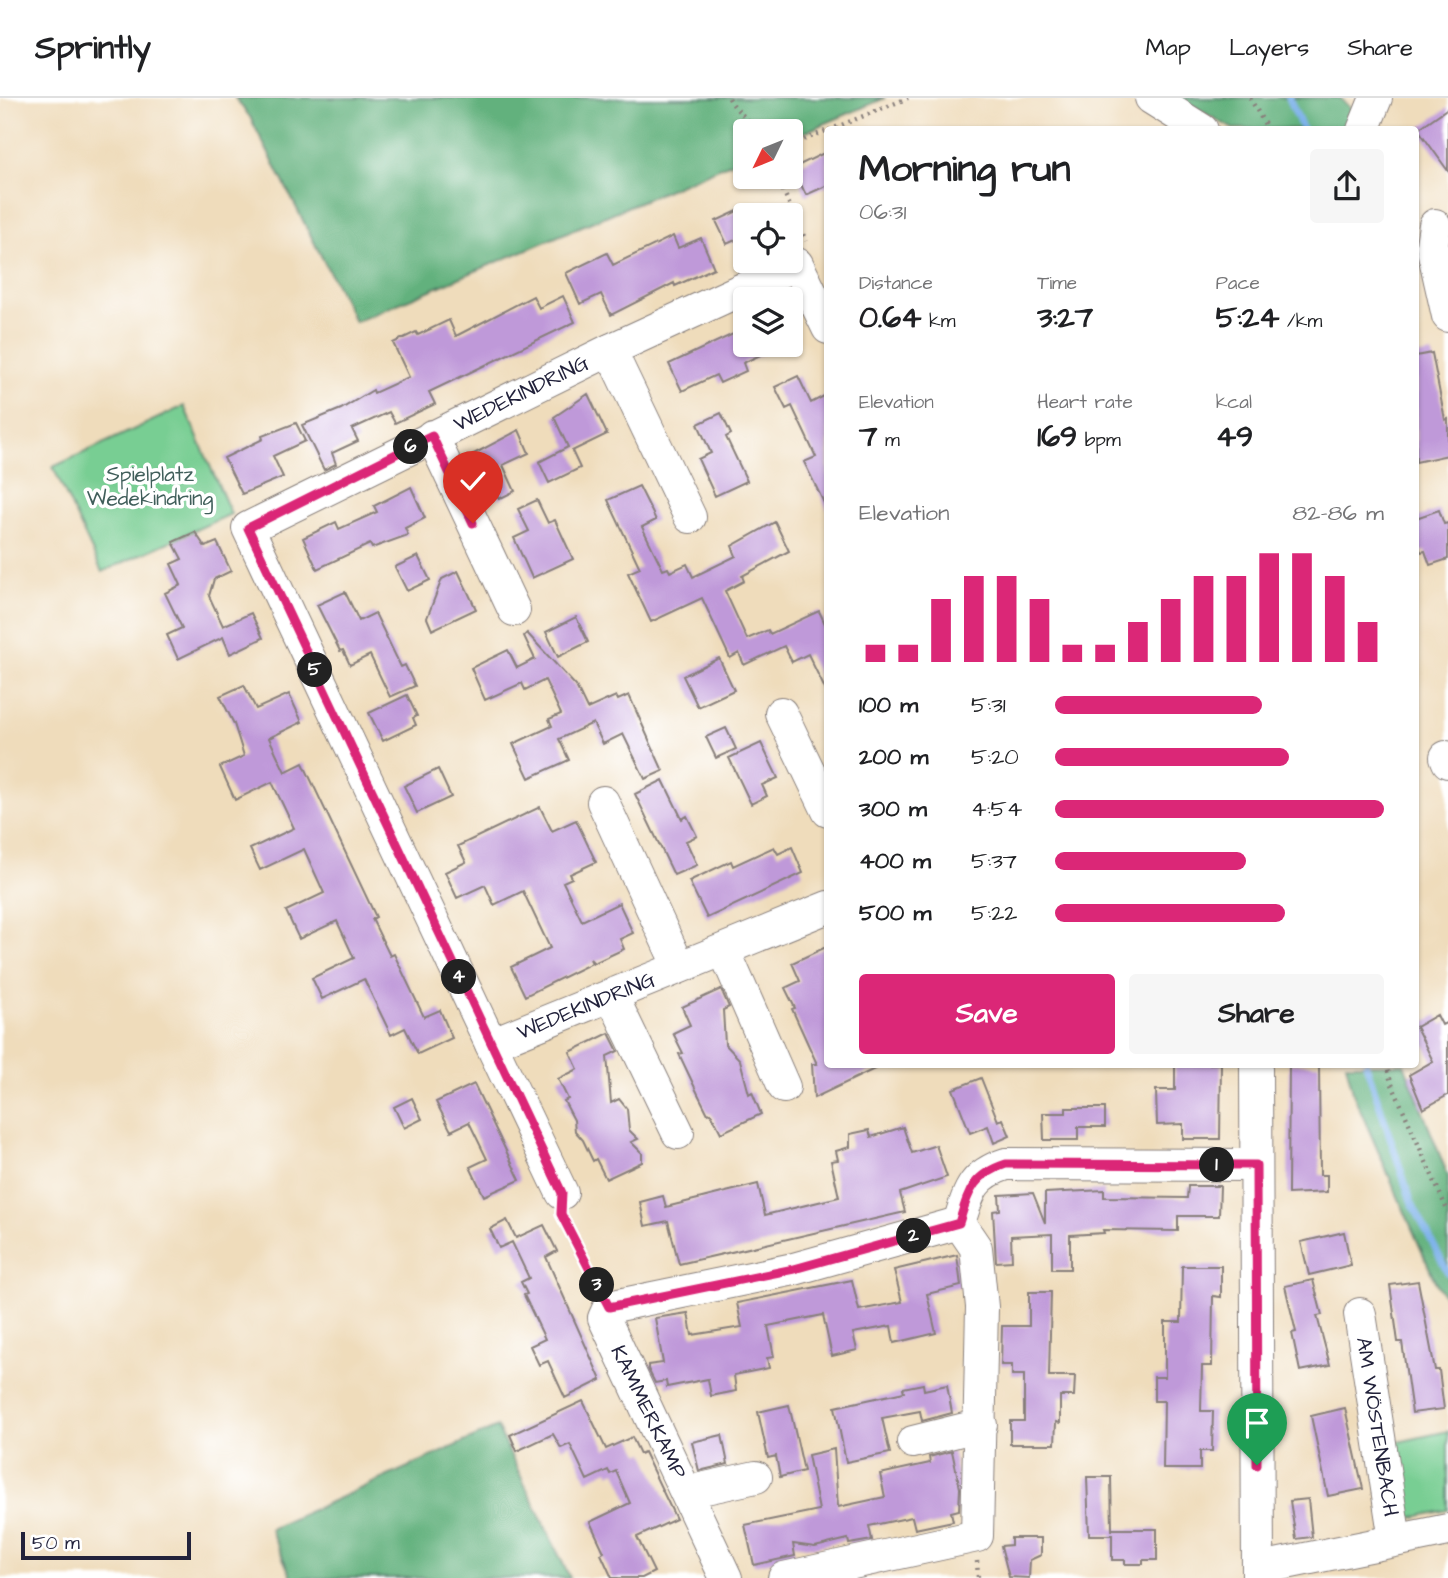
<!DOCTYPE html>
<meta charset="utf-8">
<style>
:root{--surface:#fff;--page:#f6f6f6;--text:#202124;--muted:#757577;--line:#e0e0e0;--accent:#db2777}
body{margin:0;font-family:"Architects Daughter",sans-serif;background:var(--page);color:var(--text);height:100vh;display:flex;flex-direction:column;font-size:26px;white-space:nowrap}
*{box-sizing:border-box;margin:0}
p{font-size:23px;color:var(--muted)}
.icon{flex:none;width:38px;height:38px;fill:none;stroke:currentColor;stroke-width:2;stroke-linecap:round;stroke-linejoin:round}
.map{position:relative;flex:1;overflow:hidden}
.side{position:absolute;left:824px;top:28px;width:595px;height:942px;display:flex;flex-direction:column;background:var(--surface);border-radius:7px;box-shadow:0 2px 5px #0004}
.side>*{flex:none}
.needle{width:46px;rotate:227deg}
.controls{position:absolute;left:733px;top:21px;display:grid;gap:14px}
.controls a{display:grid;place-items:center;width:70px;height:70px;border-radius:7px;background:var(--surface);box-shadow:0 2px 5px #0004;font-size:35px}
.scale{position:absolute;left:21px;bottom:18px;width:170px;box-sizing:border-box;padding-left:7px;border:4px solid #22223b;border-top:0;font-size:19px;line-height:24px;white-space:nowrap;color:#22223b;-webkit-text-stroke:5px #fff;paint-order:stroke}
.pin{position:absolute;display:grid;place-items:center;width:60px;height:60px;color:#fff;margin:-72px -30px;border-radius:50% 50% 50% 0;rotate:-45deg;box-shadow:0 0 7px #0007}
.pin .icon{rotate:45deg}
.km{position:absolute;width:35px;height:35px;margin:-18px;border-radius:50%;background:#222;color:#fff;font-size:19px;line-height:35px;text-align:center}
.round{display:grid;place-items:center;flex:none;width:74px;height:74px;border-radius:7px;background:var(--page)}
.head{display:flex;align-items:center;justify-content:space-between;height:119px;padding:0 35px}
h1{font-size:38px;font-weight:700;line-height:52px}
.figures{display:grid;grid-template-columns:repeat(3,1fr);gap:10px;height:119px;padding:7px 35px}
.figures div{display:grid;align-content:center}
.figures b{font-size:30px;font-weight:700}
.figures small{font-size:19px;font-weight:400}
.figures p{font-size:19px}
.chart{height:196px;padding:14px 35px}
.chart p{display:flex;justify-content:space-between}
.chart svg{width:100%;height:126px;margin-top:7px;stroke:var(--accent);stroke-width:6}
.primary-button{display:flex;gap:14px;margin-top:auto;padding:14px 35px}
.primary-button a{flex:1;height:80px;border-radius:7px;background:var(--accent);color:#fff;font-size:28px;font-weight:700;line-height:80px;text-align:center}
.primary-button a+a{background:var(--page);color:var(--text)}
ul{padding:0 35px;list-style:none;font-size:23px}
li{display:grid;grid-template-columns:112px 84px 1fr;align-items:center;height:52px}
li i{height:18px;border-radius:9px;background:var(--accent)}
header{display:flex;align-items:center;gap:42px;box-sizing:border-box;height:98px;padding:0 35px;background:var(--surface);border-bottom:2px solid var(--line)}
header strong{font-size:33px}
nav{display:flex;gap:38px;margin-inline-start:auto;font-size:24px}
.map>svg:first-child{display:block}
.green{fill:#78ce93;stroke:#4d7867;stroke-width:2}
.forest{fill:#62b17d;stroke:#426a5c;stroke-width:2}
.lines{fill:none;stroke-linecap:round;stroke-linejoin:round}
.stream{stroke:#7cb1ea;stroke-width:7}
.building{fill:#bf99d9}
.minor-casing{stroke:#887f7b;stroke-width:34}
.path{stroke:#887f7b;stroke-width:4.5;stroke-dasharray:2 5;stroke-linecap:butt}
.minor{stroke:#fff;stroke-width:32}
.route-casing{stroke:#fff;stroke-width:14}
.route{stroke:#db2777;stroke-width:9}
.labels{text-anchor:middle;stroke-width:7;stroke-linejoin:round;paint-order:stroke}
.street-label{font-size:21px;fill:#22223b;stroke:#fff}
.park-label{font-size:21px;fill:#405e5a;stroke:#fff}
</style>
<header>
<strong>Sprintly</strong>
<nav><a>Map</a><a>Layers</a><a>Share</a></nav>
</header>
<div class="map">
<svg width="1448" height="1480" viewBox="0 0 1448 1480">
<rect width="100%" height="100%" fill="#fff"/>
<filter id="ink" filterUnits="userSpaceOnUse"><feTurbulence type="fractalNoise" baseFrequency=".0143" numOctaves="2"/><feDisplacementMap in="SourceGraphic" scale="14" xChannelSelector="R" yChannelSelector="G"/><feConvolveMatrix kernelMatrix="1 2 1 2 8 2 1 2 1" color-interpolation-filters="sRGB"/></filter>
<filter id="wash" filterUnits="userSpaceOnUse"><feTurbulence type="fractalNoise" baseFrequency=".00686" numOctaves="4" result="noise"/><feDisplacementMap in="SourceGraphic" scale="28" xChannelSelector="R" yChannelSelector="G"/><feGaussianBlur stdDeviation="1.57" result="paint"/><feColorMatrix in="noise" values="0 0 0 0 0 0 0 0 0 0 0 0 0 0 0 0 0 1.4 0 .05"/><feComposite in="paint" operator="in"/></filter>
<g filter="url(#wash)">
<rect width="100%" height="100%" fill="#efdcbb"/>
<!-- green -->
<path class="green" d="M184,308l47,108 -129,58 -49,-105z
M1448,1333v79l-43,9 -16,-75z"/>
<!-- forest -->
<path class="forest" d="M235,0h650l-94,40v-7h-45l-1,26 -390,165 -105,-205z
M1179,0h161l16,16 -7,15h-116z
M1346,966h58l44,112v127l-13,-22 -81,-185z
M497,1329l73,151h-278l-22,-49z"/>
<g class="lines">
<!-- stream -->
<path class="stream" d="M1289,0l14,32
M1366,966l45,137 37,72"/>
</g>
<g id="blocks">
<!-- building -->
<path class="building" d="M1448,10v63l-30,-42z
M828,53v34l-22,10 -13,-27z
M746,109v28l-19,9 -11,-23z
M673,138l5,12 23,-10 13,30 -39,18 -1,-3 -63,32 -10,-21 -21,10 -14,-31 41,-20 6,12z
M533,198l6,12 24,-12 12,26 -146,70 6,12 -40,19 -6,-11 -37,17 6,12 -26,12 4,11 -12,6 -22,-45 39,-16 32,-19 1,3 35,-16 -16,-34 23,-11 2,3 31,-15 7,16z
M746,230v17h36l-39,18 3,8 -26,12 -4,-8 -34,16 -13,-27z
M1432,255l13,67 3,-1v36l-32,7v-106z
M798,278l13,27 17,-9v117l-24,-49 12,-5 -24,-51 -6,3 -11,-22z
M588,296l19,40 -35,17 8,17 -31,15 -10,-21 29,-15 -14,-30z
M721,315l10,21 -5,3 21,44 -32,15 -17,-37 13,-6 -13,-29z
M296,325l9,18 -32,15 10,21 -41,17 -18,-36 39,-19 -1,-3z
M519,332l10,23 -26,12 12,26 -16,8 -5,-10 -11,6 -17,-37z
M639,388l17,34 -14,7 21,43 5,-2 2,4 17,-8 6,13 43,-21 -4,-10 43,-24 14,29 -47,25 2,5 -19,10 22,48 21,-9 2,4 49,-23 9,19v65l-20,-41 -16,8 -8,-16 -40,19 -5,-12 -9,5 -28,-60 -51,24 -23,-49 12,-5 -32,-68z
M411,389l14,31 -20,10 3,7 -36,13 -2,-4 -53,25 -14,-31 33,-16 3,7 38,-17 -3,-6z
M537,402l11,23 7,-3 18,39 -41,19 -18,-40 15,-7 -11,-22z
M1439,412l5,14 4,-1v36l-18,6 -5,-14 -4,1 -5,-15v-19z
M195,434l10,15 12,-5 14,29 -17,8 -5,17 14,30 28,-13 12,25 -33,16 -7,-17 -45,22 -11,-24 15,-7 -17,-35 16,-8 -10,-21 11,-5 -9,-17z
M418,458l12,24 -23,11 -12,-24z
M458,473l18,38 -44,21 -5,-12 15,-39z
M345,494l14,29 16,-8 26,54 4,-2 10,21 -25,11 -20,-42 -20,10 -7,-15 -3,1 -23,-46z
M576,519l12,25 -30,15 -12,-25z
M527,535l49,53 11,23 29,-13 2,4 11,-5 34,76 -18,8 -22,-45 -20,10 -10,-21 -34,16 10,21 -40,18 -16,-34 39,-18 -3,-7 12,-5 -16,-34 -20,10 -3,-7 -37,17 -14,-32 37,-18 9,18 18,-9 -11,-23z
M719,560l15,32 -36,17 -15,-31z
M244,587l12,24 33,-15 13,28 -33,16 16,34 18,-9 73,154 -4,2 18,37 4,-2 30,63 16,-7 12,28 -34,16 -13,-26 -14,7 -27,-56 -42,20 -10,-21 42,-20 -17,-37 -38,18 -13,-28 38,-18 -20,-44 -44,21 -10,-21 44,-21 -22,-46 -37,18 -15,-33 24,-11 -10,-32 -14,-28z
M407,597l10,21 -4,2 3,7 -33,16 -14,-28z
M726,630l10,21 -20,9 -10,-21z
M761,645l17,35 -16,7 5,11 -16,8 -22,-46z
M438,671l13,28 -34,16 -13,-27z
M663,682l19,39 5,-3 10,20 -11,5 11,24 -23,10 -39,-81z
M540,709l12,24 24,-11 20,42 -26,12 2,4 -9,4 19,39 37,-18 14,30 -13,6 4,10 -30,14 -4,-4 2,4 -67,33 -14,-29 39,-19 -27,-57 -29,14 -9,-20 -28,13 -12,-26 21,-10 -8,-16z
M774,749l4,7 14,-7 11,26 -96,45 -18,-37 42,-20 2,5z
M828,848v118h57l-71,34 -2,-34h5l-25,-55 3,-1 -10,-20 15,-7 -8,-18z
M721,891l8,18 -6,3 2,34 15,16 9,34 3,-2 9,22 -40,19 -10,-20 -3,1 -10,-20 -19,-40 4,-1 -10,-20 17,-8 -8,-18z
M1437,917l5,10 6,-3v73l-25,14 -14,-34 24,-14 -17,-34z
M609,935l9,18 -11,5 4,47 8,-4 8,10 2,21 9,9 -7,3 11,11v9l-36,17 -10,-20 -3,2 -10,-21 -8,-9 -1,-11 -10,-19 4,-2 -10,-20 20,-10 -8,-17z
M1175,966h46l-1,75h-37v-15l-26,1 -1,-35h19z
M1289,966h30l1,111h7v17l-39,2z
M981,980l17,43 5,-2 7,17 -16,7 -6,-17 -18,7 -17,-44z
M474,986l46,96 -36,16 -14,-29 17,-8 -18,-37 -18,9 -15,-29z
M412,1000l10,21 -18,9 -10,-21z
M1066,1010h39v19h-27v13h-34l-1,-27h23z
M903,1029l9,26 24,-8 11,32 -47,16 5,19 -226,52 -11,-43 -23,5 -5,-24 23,-6 3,11 92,-23 7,31 74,-18 -8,-36 7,-1 -2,-9 14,-4v-13l19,-4 2,7z
M1188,1088h32l-1,30h-41v15l-75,-1 1,3 -34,2v34h-18v-35l-41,2 1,25 -16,1 -3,-51 7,-1 -1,-15 34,-2 12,30v-30l59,-3v7l83,1z
M507,1122l9,18 28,-13 13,26 -11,6 55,123 -36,18 -17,-37 -9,4 -9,-19 15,-7 -21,-44 3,-1 -6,-12 8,-4 -17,-36 -13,6 -9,-19z
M1344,1134l7,33 -42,10 -8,-33z
M957,1157l4,31 -34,8 9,39 -42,10 -3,-17 -38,7 4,17 -25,6 -9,-41 -55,11 6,31 -7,1 2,10 -35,7 2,16 -25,5 -3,-17 -41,8 -1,-6 -11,2 -7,-14v-4l15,-2 -8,-45 33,-5 4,22 50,-8 -5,-24 115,-23 7,30 43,-8 -8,-32z
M1182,1168h39v31l-8,-1 -1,70h-10l-1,45h12l-1,40h-12v18h-37l1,-68h-10v-24h11v-55h16z
M1313,1182l9,35 -5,1 13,49 -30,6 -8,-38 4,-1 -11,-46z
M1418,1183l17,89h4l5,39 -32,4 -10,-71h-4l-8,-57z
M1029,1194h22l-2,84h26l-1,20h-14v27l-4,-1 -1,22h-45v-23h14v-46h-12v-10h-11l1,-39h27z
M923,1286l1,6 23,-5 5,28 -30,8 -2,-10 -38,7 8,35 -44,9 -11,-55 69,-15 -1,-4z
M583,1303l23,48 26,-12 8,17 4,-2 32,67 -39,18 17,35 -12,6h-30l-11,-24 3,-2 -14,-30 40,-19 -14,-32 -6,3 -2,-4 -21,10 -17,-36 -9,4 -8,-14 -36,17 -7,-16z
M789,1307l15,66 -24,6 -4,-21 -8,2 -10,-46z
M1345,1310l18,81 -35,7 -17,-80z
M722,1337l6,29 -29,7 -7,-29z
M834,1351l4,58 47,-10 -5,-23 50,-11 -1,-6 23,-6 8,37 -1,22 -8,2 2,9 -38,8 -3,-12 -43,9 3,14 -23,4 -1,-5 -33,8 -22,-3 2,12 -41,9 -9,-40 74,-15 -11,-55z
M1087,1379h24l1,54v-2h45v31h-14v4h-18v-4h-13v-25h-23z
M1308,1401l4,38 -16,2 -6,-38z
M1011,1440h30v17l-11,5 -1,18 -20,-1 -8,-31 10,-1z"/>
</g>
</g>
<g filter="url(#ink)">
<use href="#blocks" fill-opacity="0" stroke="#887f7b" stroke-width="2"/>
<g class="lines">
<defs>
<g id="minor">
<path d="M1151,0l51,32"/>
<path d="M1363,32l13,-32"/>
<path d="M1435,127l-3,20 16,71"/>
<path id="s1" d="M828,230l-31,-64 -187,86 -362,178 243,516 337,-137"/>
<path d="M610,252l80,167"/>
<path d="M432,338l82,174"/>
<path d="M781,615l47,98"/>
<path d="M1446,659l2,5"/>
<path d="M603,704l76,165"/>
<path d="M724,852l60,137"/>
<path d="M612,898l66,137"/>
<path d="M491,946l71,149"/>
<path d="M1256,966l2,514"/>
<path id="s2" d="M1360,1216l35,226"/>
<path d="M913,1344l68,-17"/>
<path d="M687,1394l69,-15"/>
<path d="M1258,1467l13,1 177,-36"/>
<path d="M726,1480l-122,-260 5,-11 185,-38 165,-46"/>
<path d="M784,1480l193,-42 5,-229 -6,-59 -17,-25c10,-32 13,-48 47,-59l250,1"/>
</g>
</defs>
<!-- minor casing -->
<use href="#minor" class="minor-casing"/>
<!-- path -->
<path class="path" d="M729,0c7,14 20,20 27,33
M1250,0l18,32
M829,32l79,-32
M791,47l37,-15
M777,79l29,64
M1386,966l5,18 57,130
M563,1120l34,67
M977,1463l1,17"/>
<!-- minor -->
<use href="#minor" class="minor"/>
</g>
</g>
<g class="lines" filter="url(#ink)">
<defs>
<path id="route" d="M473,425l-41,-87 -184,92 314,665 -1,21 48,93 185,-38 165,-46c10,-32 13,-48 47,-59l250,1 1,300"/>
</defs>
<!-- route casing -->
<use href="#route" class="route-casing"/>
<!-- route -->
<use href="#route" class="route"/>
</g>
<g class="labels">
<!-- street labels -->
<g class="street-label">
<text transform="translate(521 295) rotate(-26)" y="7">WEDEKINDRING</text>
<text dy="7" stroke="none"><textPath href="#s1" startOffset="1353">WEDEKINDRING</textPath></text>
<text transform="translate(649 1314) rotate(64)" y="7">KAMMERKAMP</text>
<text dy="7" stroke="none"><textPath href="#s2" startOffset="114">AM WÖSTENBACH</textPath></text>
</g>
<!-- park labels -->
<g class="park-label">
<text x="150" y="383">Spielplatz<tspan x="150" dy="24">Wedekindring</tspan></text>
</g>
</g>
</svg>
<div class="controls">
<a><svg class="needle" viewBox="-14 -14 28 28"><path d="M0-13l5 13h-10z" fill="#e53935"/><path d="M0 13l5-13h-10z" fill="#757577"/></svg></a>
<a><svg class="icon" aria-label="locate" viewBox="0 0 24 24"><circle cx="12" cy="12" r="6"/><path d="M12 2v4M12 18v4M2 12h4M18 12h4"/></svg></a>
<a><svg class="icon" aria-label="layers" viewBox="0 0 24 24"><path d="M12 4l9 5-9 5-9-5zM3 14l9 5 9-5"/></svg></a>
</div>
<div class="scale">50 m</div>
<div class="pin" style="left:1257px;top:1367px;background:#1e9e55"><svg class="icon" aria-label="arrive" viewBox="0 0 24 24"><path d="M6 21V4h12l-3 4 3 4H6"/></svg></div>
<div class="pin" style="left:473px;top:425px;background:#d93025"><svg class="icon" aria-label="check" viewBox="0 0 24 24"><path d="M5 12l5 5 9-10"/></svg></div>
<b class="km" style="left:1217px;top:1067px">1</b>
<b class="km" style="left:914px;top:1138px">2</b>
<b class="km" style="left:597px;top:1187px">3</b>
<b class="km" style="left:459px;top:879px">4</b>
<b class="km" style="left:315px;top:572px">5</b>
<b class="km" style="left:411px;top:349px">6</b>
<section class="side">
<div class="head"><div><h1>Morning run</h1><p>06:31</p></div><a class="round"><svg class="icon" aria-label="share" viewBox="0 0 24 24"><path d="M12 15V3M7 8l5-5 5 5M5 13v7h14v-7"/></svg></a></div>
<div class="figures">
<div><p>Distance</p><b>0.64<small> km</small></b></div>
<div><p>Time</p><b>3:27</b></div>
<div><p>Pace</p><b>5:24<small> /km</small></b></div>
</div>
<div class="figures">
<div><p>Elevation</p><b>7<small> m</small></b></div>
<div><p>Heart rate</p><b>169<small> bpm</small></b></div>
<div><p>kcal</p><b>49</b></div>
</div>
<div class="chart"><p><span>Elevation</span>82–86 m</p>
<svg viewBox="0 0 160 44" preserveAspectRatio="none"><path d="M5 44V38M15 44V38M25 44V22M35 44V14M45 44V14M55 44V22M65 44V38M75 44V38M85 44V30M95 44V22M105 44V14M115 44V14M125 44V6M135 44V6M145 44V14M155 44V30"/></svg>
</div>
<ul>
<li><b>100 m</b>5:31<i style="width:63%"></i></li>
<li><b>200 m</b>5:20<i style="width:71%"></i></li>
<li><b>300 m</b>4:54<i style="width:100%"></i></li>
<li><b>400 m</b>5:37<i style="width:58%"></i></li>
<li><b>500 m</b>5:22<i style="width:70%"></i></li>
</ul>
<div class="primary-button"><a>Save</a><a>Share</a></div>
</section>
</div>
